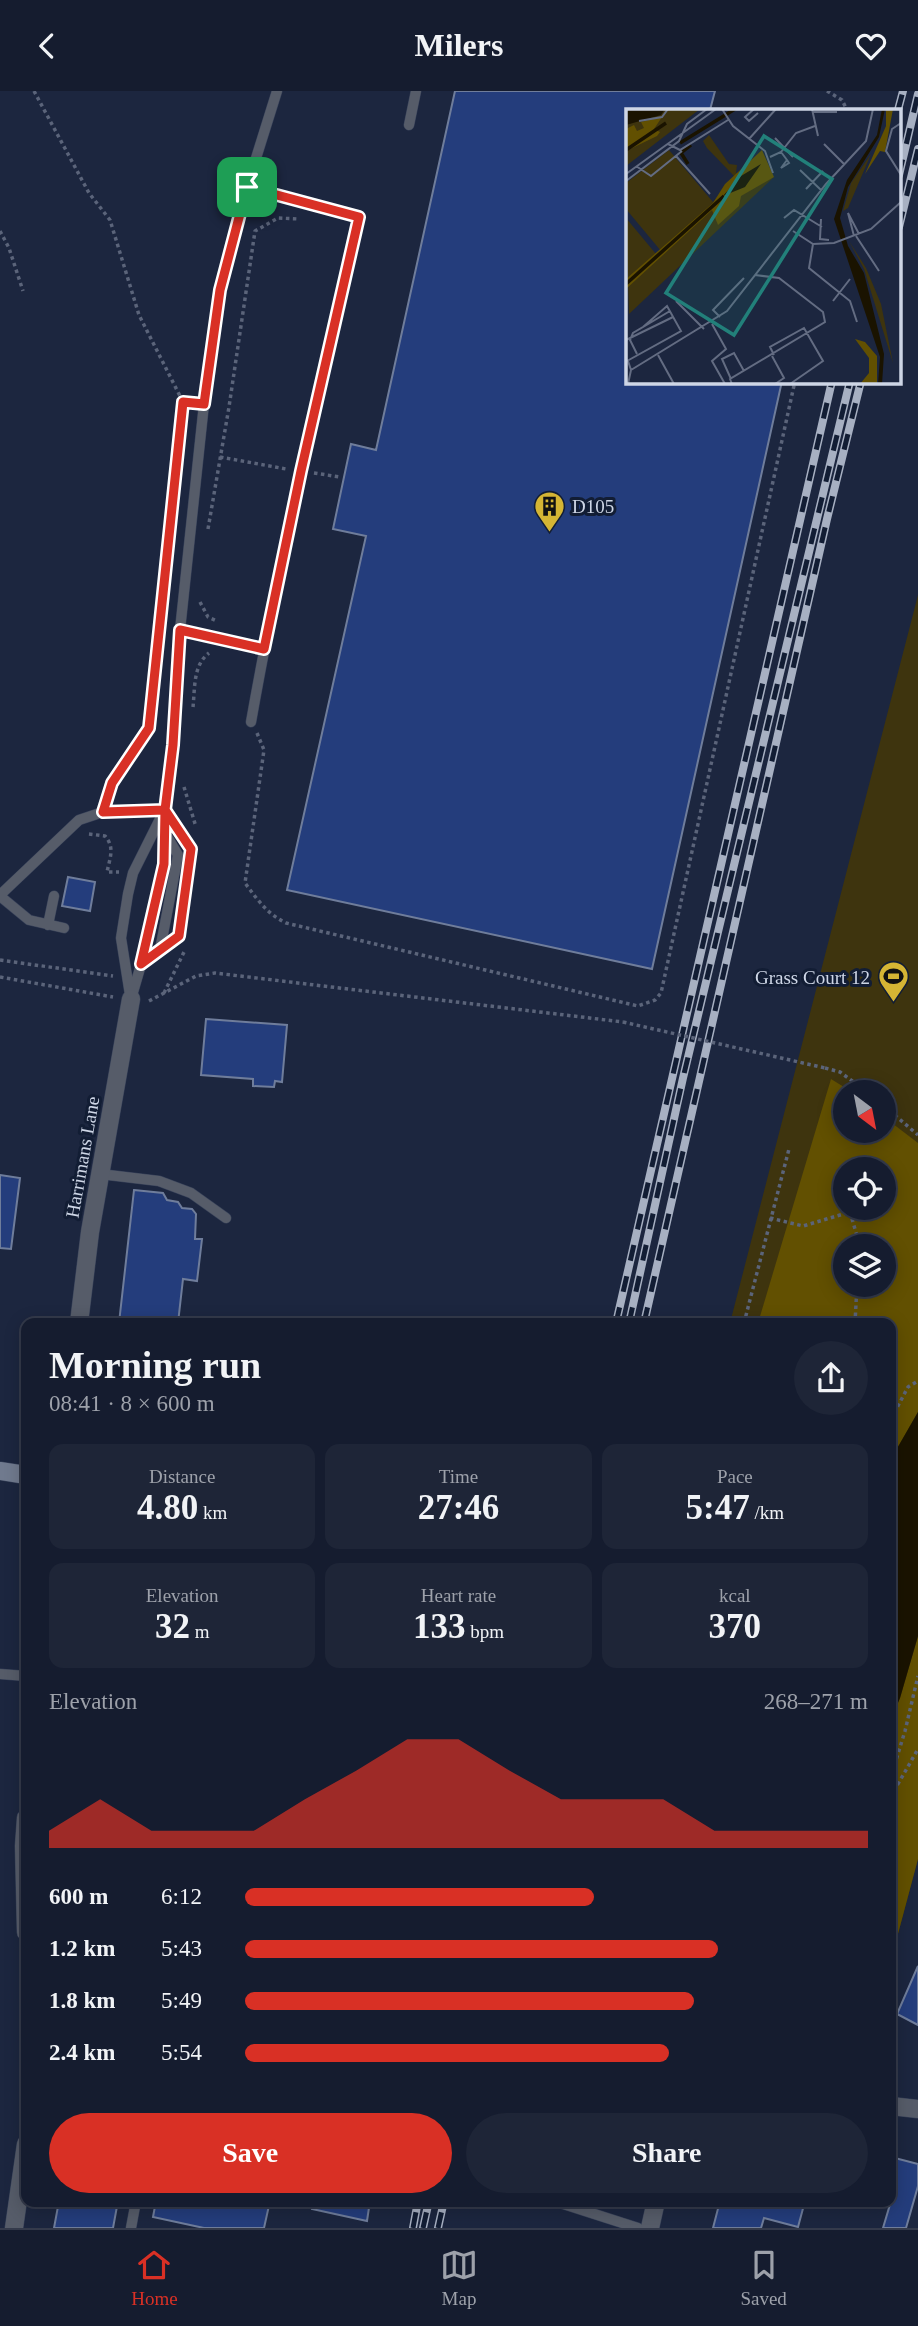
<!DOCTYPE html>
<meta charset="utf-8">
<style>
:root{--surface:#151c2f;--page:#1e2537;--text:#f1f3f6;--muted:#9da1aa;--line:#343a4b;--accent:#d93025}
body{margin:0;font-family:Georgia,serif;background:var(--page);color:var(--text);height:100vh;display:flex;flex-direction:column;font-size:26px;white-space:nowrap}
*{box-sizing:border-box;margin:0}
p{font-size:23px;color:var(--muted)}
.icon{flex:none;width:38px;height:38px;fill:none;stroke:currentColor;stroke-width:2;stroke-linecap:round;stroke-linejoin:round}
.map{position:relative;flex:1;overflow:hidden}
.panel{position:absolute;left:21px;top:1227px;width:875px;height:889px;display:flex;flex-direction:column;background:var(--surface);border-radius:14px;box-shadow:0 4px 18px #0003,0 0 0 2px var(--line)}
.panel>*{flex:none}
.needle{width:46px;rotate:148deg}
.buttons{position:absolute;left:833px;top:989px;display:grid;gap:14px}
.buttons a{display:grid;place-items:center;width:63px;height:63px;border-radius:50%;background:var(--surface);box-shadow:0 4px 18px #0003,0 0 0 2px var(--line);font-size:35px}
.pin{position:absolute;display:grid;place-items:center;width:60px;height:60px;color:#fff;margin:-30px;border-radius:14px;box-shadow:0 4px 10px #0006}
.round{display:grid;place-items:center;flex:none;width:74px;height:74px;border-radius:37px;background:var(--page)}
.head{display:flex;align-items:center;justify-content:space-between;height:119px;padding:0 28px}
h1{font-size:38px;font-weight:800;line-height:52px}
.stats{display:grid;grid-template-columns:repeat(3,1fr);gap:10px;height:119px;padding:7px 28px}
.stats div{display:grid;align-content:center;border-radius:14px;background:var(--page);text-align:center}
.stats b{font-size:35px;font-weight:800}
.stats small{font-size:19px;font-weight:400}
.stats p{font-size:19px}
.chart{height:196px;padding:14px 28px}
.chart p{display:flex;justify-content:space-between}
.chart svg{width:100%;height:126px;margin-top:7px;fill:var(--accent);opacity:.7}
.cta{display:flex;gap:14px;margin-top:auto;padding:14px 28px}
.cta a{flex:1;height:80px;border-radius:42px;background:var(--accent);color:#fff;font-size:28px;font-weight:800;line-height:80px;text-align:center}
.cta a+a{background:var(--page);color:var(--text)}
ul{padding:0 28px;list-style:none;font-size:23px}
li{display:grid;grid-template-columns:112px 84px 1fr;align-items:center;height:52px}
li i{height:18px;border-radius:9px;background:var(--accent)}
header{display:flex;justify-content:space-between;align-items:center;height:91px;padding:0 28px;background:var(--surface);font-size:32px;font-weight:800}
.tabs{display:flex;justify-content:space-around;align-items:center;height:98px;border-top:2px solid var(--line);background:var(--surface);font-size:19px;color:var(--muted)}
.tabs a{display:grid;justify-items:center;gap:4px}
.tabs .on{color:var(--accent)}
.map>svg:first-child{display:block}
.green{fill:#3e340e;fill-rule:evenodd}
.forest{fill:#625001;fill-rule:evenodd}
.water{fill:#1a1300}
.building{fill:#243d7c;stroke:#6f7d9b;stroke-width:2}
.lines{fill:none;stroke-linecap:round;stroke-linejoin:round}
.lane-casing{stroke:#38425a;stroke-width:11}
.street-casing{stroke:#38425a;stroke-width:19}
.secondary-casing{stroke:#38425a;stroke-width:19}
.path{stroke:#5b647a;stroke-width:3.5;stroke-dasharray:3.5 3.5;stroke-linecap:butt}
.lane{stroke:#565c69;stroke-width:10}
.street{stroke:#565c69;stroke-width:18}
.secondary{stroke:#707a8e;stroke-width:18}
.rail-casing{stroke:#a7b0c2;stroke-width:8}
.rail{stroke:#121d34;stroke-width:5;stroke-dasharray:16;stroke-linecap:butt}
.path-bridge{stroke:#5b647a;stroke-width:3.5;stroke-dasharray:3.5 3.5;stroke-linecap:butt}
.route-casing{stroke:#fff;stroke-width:14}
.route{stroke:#d93025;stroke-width:9}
.labels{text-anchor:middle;stroke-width:6;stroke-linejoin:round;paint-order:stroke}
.poi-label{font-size:19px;fill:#ced6e6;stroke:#121d34;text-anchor:start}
.street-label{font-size:19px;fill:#ced6e6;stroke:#121d34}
.inset-river{fill:none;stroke:#1a1300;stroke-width:3.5}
.inset-road{fill:none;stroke:#636c82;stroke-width:2}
.view{fill:#22807a;fill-opacity:0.15;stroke:#22807a;stroke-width:3.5}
.inset-edge{fill:none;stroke:#ced6e6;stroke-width:3.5}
</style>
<header><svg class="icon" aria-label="back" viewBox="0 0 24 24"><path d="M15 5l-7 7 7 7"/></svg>Milers<svg class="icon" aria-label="heart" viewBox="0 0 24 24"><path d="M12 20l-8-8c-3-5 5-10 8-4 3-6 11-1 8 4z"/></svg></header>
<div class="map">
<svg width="918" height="2137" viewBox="0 0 918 2137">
<rect width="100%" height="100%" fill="#1c263f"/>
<!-- green -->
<path class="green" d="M918,504v1264l-27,101v-637h-161zM845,1001h39v39h-39zM845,1078h39v38h-39zM845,1155h39v39h-39z"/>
<!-- forest -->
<path class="forest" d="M831,988l21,13h-7v39h39v-14l34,26v269l-27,47v-136h-133zM845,1078h39v38h-39zM845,1155h39v39h-39z
M918,1545v223l-27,101v-241l9,-21z"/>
<!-- water -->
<path class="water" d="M918,1321v224l-18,62 -9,21v-260z"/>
<!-- building -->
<path class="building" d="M455,0h260l-5,19h-83v271h155l-130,588 -365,-79 79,-354 -33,-7 18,-85 25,6z
M68,786l27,5 -5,29 -28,-5z
M206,928l81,6 -5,57 -7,-1 -1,6 -21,-1v-7l-52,-4z
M0,1084l20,3 -9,71 -11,-1z
M134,1099l29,3 4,7 11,2 4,6 10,1 4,5 -1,25h7l-5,42 -14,-2 -5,44h-59z
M918,1875v59l-21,-11z
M891,2066l27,7v22l-12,42h-23l8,-27z
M59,2110h59l-5,27h-59z
M156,2110h114l-6,27h-60l-51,-11z
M313,2110h57l-3,20 -55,-12z
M720,2110h85l-7,26 -34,-9 -3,10h-48z"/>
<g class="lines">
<defs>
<path id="lane" d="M409,34l7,-34
M247,96l112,30c-38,168 -78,335 -108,505
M180,539l84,19
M0,804l79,-75 24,-8 62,-2
M0,805l29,24 35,8
M48,834l6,-29
M160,859l18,-95 -13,-22
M142,873l37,-29 12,-86 -26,-39
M130,904l-9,-57 7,-44 5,-21 30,-60
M131,908l19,-65 14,-70 1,-54 8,-65 7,-115 24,-226 16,-114 27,-103 30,-96
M100,1083l59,7 32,12 35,25
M0,1583l26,2
M554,2110l84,27
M510,2111l1,-1
M131,2137l5,-27"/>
<path id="street" d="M79,1232l11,-91 41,-233
M26,1727l-2,28 2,86
M891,2015l27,3
M14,2137l12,-84
M650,2137l6,-27"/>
<path id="secondary" d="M0,1380l26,4"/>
</defs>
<!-- lane casing -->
<use href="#lane" class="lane-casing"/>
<!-- street casing -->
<use href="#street" class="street-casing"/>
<!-- secondary casing -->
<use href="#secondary" class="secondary-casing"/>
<!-- path -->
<path class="path" d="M34,0l55,102 21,27 29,95 44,87h3
M827,0l15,9 5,10
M0,140l9,17 14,43
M220,366l66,12
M314,382l26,4
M208,438l21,-122 26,-176 23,-13 21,1
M200,511l8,15 9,4
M193,616c2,-19 0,-42 16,-54
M257,642l7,17 -19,133c12,16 22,31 41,40l352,83 17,-6 6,-7 134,-612
M184,696l12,40
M108,705l4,-13 37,-55 34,-326
M89,743l16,2c10,11 5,22 2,36h12
M0,869l113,16
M0,886l113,20
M164,902l21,-43
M149,910l47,-25 19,-3 408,49
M825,977l15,4 27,20
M884,1015l34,29
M868,1078l2,-7
M850,1121l10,34
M770,1127l33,8 47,-14 2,-5
M744,1232l45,-174
M855,1232l2,-38
M891,1328l17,-32 10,-6
M891,1695l2,-16 12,-39 13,-55
M891,1696l7,-3 20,-35"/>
<!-- lane -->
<use href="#lane" class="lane"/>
<!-- street -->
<use href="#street" class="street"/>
<!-- secondary -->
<use href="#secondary" class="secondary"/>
<defs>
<path id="rail" d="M898,19l5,-19
M899,84l19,-81
M899,136l19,-78
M616,1232l216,-942
M629,1232l54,-245 167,-697
M644,1232l183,-804 34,-138
M413,2137l5,-27
M423,2137l6,-27
M438,2137l6,-27"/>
</defs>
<!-- rail casing -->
<use href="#rail" class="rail-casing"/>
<!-- rail -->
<use href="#rail" class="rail"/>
<!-- path-bridge -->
<path class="path-bridge" d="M623,931l202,46"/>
</g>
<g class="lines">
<defs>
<path id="route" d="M247,96l-27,103 -16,114 -21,-2 -34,326 -37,55 -9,29 62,-2 -1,54 -23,100 38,-28 12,-87 -26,-39 8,-65 7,-115 84,19 37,-178 58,-254 -112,-30"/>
</defs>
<!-- route casing -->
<use href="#route" class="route-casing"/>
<!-- route -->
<use href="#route" class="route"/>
</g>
<!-- icons -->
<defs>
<symbol id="building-pin" viewBox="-11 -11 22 30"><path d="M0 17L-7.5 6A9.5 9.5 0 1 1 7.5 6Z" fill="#d5b534" stroke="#121d34"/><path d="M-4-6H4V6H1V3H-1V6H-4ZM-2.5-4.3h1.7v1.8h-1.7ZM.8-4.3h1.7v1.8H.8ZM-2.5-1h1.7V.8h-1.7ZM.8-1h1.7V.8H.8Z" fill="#111"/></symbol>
<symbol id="stadium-pin" viewBox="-11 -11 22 30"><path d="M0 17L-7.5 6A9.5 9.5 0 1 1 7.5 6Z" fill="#d5b534" stroke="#121d34"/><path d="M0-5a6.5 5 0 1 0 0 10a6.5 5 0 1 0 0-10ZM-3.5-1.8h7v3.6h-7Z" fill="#111"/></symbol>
</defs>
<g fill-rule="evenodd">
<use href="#building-pin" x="532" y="398" width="35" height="47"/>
<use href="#stadium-pin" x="876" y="868" width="35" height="47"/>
</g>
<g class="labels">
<!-- poi labels -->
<g class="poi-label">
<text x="572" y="422">D105</text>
<text x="870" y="893" text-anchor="end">Grass Court 12</text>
</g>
<!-- street labels -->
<g class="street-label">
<text transform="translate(82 1066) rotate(-80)" y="7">Harrimans Lane</text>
</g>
</g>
<!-- overview -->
<g transform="translate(626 18)">
<rect width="275" height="275" fill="#1c263f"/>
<path d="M0,0h74l-74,57zM83,26l20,29 8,1 -1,8 38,4 -145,137 -3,-96 30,36 5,-3 -35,-42v-26l43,-33 44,52 21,-26 -27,-28 -4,-7zM245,45l-23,54 -5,3 8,-28zM223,132l17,27 15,36 12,59 -29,-94z" fill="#3e340e"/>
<path d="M260,0h7l-8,43 -5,-1 -15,23 21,-48zM36,8l-8,12 6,3 -3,4 -31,15v-22l8,-4 3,6 7,-3 -3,-6zM136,41l12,27 -33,19 -2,10 -21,19 -6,-15 -86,79v-10l87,-76 12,-19zM229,230l10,3 12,14v28h-17l9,-11v-15z" fill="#625001"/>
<path d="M0,0h39l-4,6 -35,10zM256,0h3l-6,28 -31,50 -8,31 8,28 16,27 20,81 -2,30h-4l2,-27 -46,-138 13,-39 30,-45zM135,55l-16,23 -22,9 18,-20z" fill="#1a1300"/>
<path class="inset-river" d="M54,34l55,-34M0,41l40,-27M62,55l-7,-11 10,-8M0,175l98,-88"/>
<path class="inset-road" d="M96,0l11,17 32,25 8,22M128,0l-9,8 4,4 9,-8M186,0l6,27M187,3h24M13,12l23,-4 6,-8M275,14l-9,6 -6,22 15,24M149,29l18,19M123,30l27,-30M42,35l12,6 48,-30M198,35l20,20M155,43l6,8 2,3 -8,5 6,-8M50,47l34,38M144,48l11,-5 15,-19 19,-7M10,57l15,10 31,-25M174,61l21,20M0,65l90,-65M0,72l53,-40 8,-17 20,-15M180,80l17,-18M158,109l10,-8 28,17M195,110l-1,20 9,1M167,122l20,13 21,-1 37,-14 30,-27M228,127l-6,-23 11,21M230,127l23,35M187,135l-4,24 41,33 7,21M50,192l28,28M207,192l17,-22M94,208l-7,-7 31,-32M86,215l14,25 -14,12 13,23M0,231l47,-23M11,245l-7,-14 3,-7 37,-22M32,246l16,29M148,246l-4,-8 34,-19 19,33 -33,23M146,247l12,22 -9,6M1,252l54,-30 -14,-25 -24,21M5,261l96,-59 99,-127 40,-43 7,-32M105,270l-9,-20 12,-6 10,18M2,275l3,-14 -3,-9M106,275l-2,-5 95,-57 -2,-10 -44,-34 -24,-3"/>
<path class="view" d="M138,27l68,43 -98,156 -68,-42z"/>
<rect width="275" height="275" class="inset-edge"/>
</g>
</svg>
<div class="buttons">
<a><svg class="needle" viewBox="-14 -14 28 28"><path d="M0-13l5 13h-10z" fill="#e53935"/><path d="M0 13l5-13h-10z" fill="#9da1aa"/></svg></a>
<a><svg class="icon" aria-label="locate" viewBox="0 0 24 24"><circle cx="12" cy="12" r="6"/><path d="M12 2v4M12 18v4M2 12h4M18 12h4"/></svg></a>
<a><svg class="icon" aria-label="layers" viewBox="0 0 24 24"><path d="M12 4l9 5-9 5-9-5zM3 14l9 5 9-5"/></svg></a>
</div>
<div class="pin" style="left:247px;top:96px;background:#1e9e55"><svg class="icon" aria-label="arrive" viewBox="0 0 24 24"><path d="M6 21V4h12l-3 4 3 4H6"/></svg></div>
<section class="panel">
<div class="head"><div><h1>Morning run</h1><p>08:41 · 8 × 600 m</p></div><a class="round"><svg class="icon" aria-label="share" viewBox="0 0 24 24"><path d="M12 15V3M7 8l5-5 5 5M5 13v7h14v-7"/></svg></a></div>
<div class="stats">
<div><p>Distance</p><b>4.80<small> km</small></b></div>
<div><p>Time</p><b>27:46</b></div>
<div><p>Pace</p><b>5:47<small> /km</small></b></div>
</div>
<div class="stats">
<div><p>Elevation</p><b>32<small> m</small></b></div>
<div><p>Heart rate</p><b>133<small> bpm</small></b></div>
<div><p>kcal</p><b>370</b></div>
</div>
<div class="chart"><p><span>Elevation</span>268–271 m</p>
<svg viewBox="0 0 160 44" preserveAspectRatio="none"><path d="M0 44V38L10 27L20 38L30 38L40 38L50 27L60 17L70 6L80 6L90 17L100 27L110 27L120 27L130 38L140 38L150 38L160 38V44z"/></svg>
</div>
<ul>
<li><b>600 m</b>6:12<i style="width:56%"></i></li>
<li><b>1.2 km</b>5:43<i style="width:76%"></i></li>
<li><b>1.8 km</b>5:49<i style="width:72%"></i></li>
<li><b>2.4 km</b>5:54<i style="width:68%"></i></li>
</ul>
<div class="cta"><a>Save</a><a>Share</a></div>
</section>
</div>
<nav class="tabs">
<a class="on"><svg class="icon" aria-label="home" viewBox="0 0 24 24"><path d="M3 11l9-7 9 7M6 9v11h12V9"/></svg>Home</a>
<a><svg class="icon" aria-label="map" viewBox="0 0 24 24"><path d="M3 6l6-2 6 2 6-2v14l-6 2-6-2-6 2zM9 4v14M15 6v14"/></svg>Map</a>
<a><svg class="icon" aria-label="saved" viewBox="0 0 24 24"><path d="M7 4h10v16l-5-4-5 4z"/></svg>Saved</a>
</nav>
